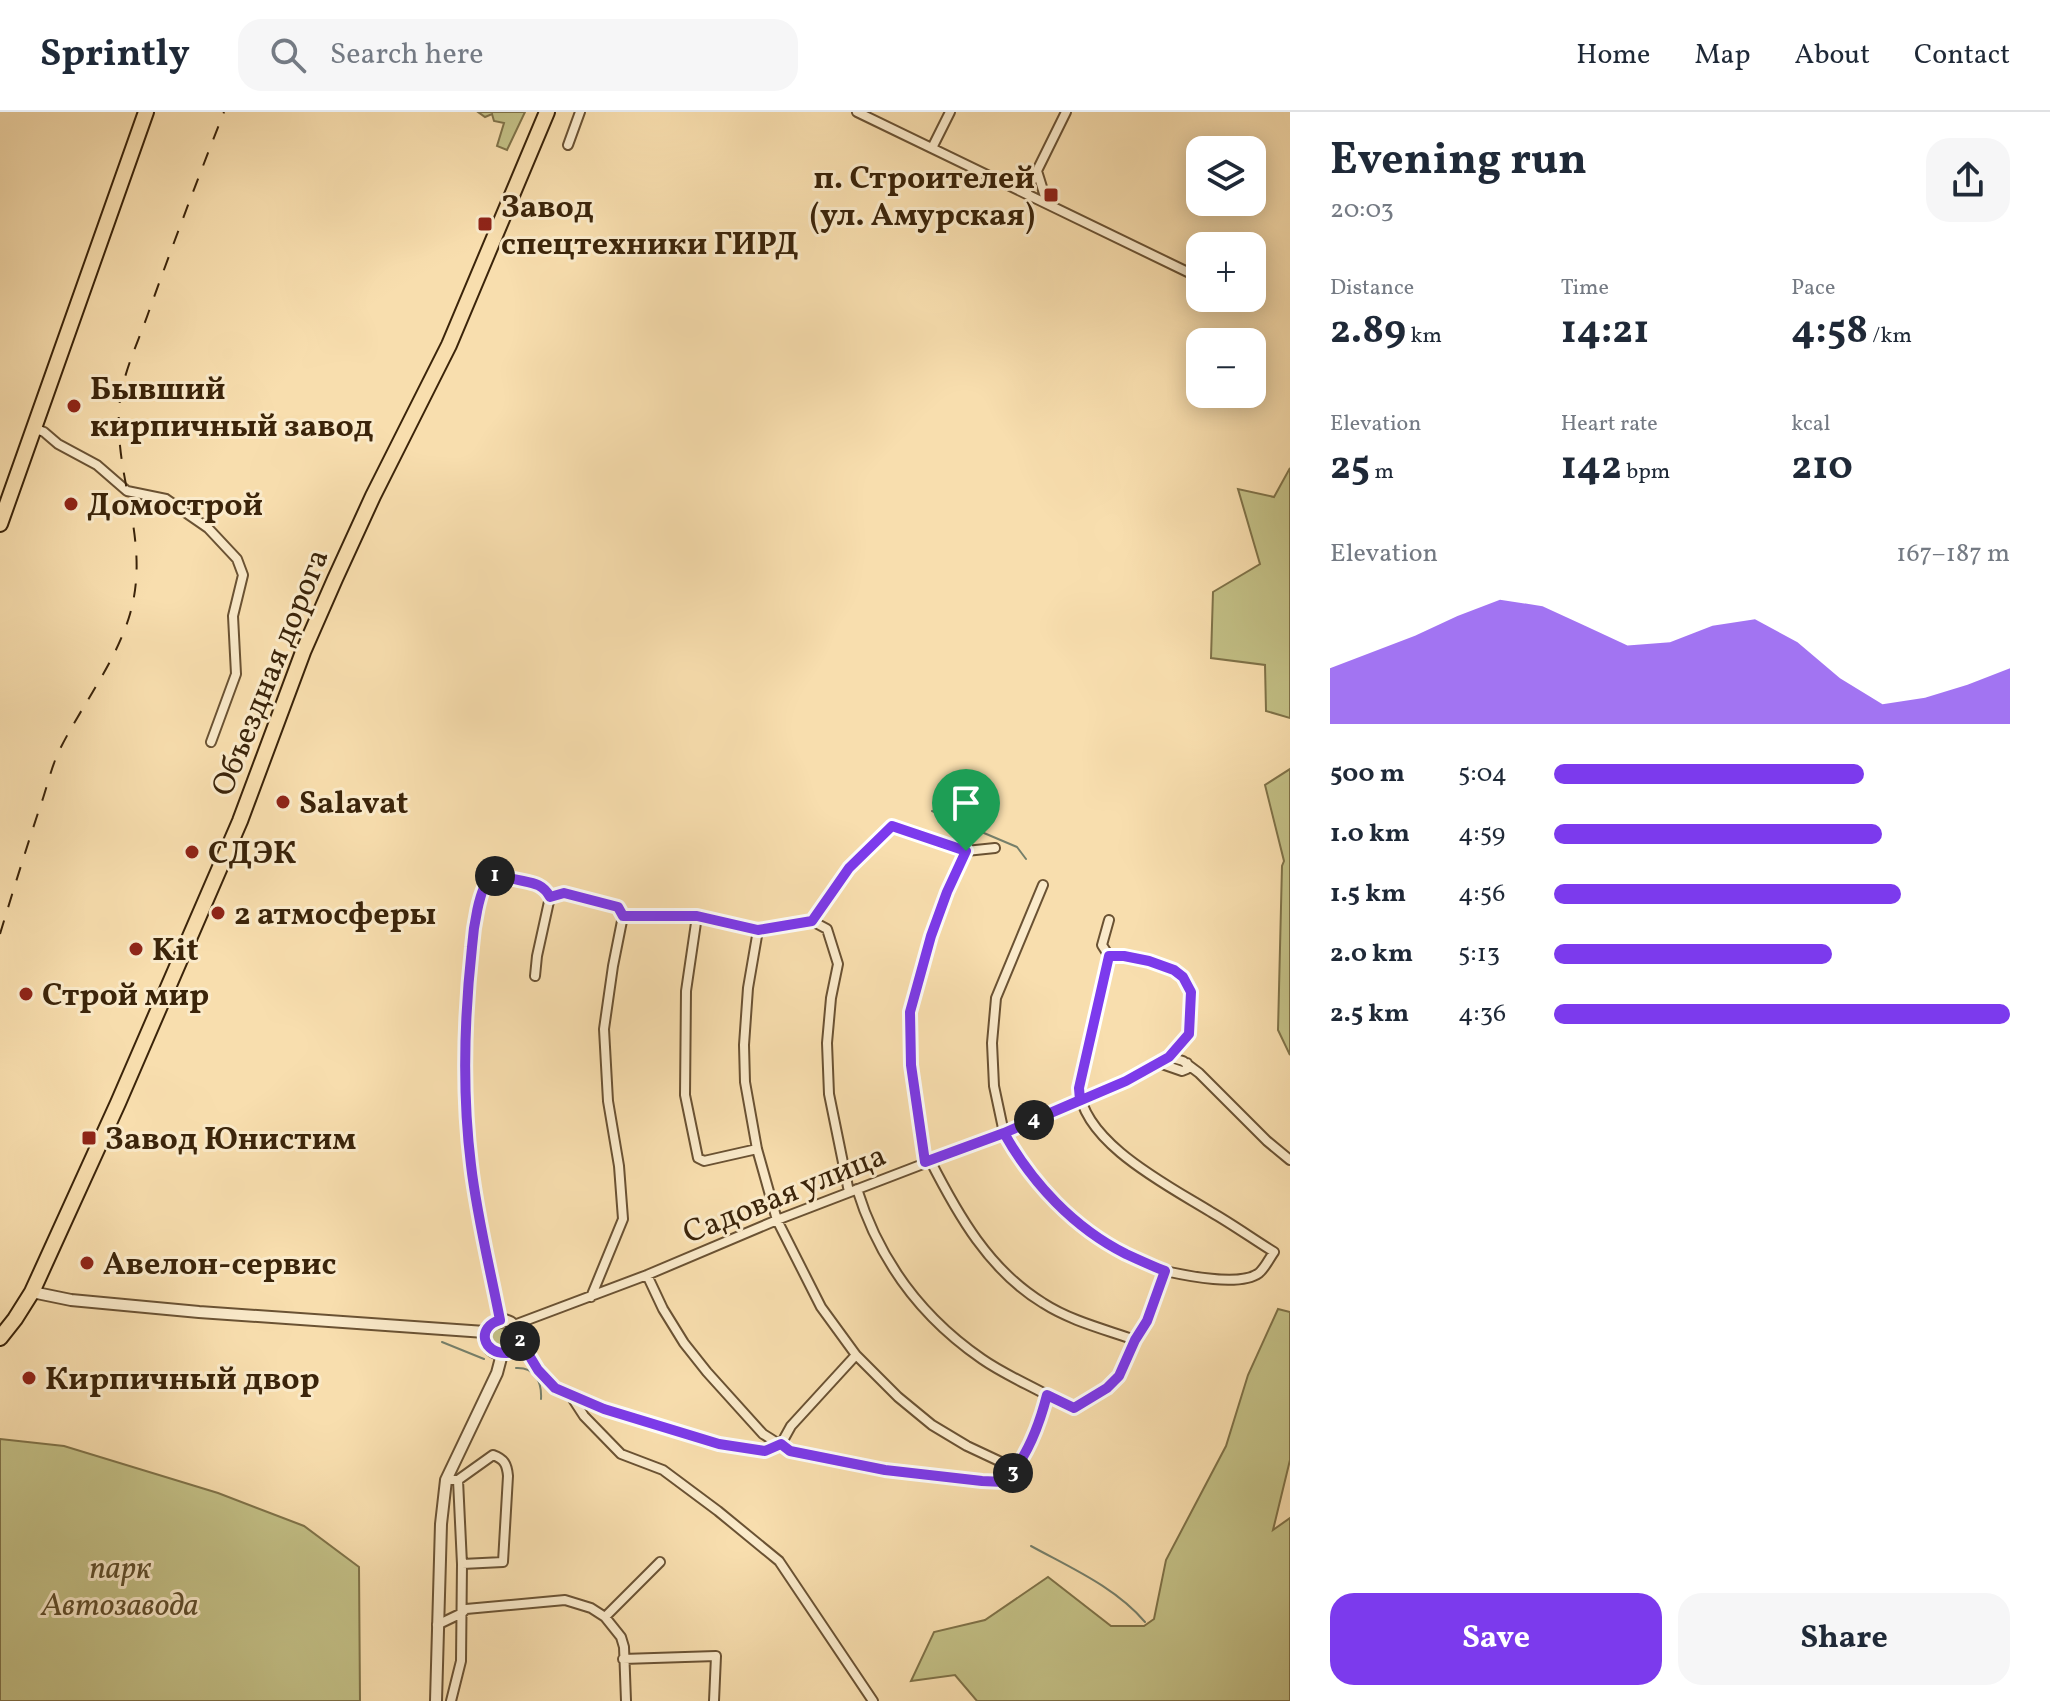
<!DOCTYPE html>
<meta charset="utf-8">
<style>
:root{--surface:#fff;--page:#f6f6f7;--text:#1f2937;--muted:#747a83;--line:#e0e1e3;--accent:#7c3aed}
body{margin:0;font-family:Vollkorn,serif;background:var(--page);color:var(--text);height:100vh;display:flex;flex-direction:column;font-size:30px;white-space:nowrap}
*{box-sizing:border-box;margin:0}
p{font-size:26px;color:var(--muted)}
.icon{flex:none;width:44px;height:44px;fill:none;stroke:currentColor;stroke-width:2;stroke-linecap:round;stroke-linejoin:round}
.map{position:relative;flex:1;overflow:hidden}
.panel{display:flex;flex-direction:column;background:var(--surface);width:760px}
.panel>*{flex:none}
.fabs{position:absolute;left:1186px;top:24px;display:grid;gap:16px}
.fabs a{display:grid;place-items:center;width:80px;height:80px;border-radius:16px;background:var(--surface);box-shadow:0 4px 20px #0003;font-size:40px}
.pin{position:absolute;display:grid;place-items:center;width:68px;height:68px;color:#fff;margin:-82px -34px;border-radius:50% 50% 50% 0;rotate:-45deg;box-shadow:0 0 8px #0007}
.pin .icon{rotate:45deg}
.km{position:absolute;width:40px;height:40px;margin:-20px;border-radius:50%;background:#222;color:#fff;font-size:22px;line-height:40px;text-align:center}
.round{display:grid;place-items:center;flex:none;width:84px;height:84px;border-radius:24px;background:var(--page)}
.summary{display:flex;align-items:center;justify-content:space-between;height:136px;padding:0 40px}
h1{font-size:44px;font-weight:700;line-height:60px}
.metrics{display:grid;grid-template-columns:repeat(3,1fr);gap:12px;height:136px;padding:8px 40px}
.metrics div{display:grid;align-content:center}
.metrics b{font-size:40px;font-weight:700}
.metrics small{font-size:22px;font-weight:400}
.metrics p{font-size:22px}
.chart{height:224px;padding:16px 40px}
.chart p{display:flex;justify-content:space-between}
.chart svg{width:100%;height:144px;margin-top:8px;fill:var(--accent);opacity:.7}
.action{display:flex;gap:16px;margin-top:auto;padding:16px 40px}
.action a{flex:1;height:92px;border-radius:24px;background:var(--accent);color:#fff;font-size:32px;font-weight:700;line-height:92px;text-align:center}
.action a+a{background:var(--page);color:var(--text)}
ul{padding:0 40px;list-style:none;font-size:26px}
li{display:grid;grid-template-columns:128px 96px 1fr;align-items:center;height:60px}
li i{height:20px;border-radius:10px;background:var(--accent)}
header{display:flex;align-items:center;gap:48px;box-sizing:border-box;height:112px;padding:0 40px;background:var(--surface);border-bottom:2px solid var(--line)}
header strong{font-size:38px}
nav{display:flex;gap:44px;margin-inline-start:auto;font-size:28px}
.search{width:560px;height:72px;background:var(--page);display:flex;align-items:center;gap:20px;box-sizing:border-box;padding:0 28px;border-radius:24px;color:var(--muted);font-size:30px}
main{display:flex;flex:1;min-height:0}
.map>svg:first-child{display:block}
.green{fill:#c3c086;stroke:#7f7248;stroke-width:2}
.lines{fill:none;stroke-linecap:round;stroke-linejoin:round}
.stream{stroke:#767f6a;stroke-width:2}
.minor-casing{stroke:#6a5233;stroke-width:12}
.tertiary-casing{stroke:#6a5233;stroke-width:14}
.primary-casing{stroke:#3b240a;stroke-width:18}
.minor{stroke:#faeaca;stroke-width:8}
.tertiary{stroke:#faeaca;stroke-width:10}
.primary{stroke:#f8deae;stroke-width:14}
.rail{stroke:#3b240a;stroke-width:2;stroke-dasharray:14 14;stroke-linecap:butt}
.route-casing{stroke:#fff;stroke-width:16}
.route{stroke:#7c3aed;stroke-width:10}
.poi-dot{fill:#8f2418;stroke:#faeaca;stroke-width:3}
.labels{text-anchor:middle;stroke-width:6;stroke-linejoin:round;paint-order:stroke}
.poi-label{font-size:32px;font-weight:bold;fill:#3b240a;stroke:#faeaca;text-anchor:start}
.street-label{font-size:32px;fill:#3b240a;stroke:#faeaca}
.park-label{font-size:32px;font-style:italic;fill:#5d4b29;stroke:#faeaca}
</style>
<header>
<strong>Sprintly</strong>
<div class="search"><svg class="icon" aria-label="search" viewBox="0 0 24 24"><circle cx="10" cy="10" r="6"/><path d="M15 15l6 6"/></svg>Search here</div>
<nav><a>Home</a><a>Map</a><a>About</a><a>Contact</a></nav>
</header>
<main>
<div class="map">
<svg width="1290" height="1589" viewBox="0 0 1290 1589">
<rect width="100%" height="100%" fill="#f8deae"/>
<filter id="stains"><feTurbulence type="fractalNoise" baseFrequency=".0025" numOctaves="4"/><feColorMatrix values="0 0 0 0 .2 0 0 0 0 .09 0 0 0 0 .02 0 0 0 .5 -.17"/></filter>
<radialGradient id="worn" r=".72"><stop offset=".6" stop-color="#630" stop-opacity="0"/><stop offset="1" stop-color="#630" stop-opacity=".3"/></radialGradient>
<!-- green -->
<path class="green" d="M478,0h47l-18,38 -10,-4 7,-23 -10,-2 -2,-7 -7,3z
M1290,356v250l-24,-7 -1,-46 -54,-7 2,-66 47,-28 -22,-75 36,8z
M1290,657v286l-12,-25 4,-164 2,-5 -19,-76z
M1278,1197l12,3v148l-17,70 17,-12v183h-313l-22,-26 -44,6 23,-49 51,-12 63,-43 63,49h33l10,-7 12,-59 60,-114 22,-71z
M491 1226a10 10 0 1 1 20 0a10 10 0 1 1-20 0Z
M0,1327l64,7 154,47 86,33 55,41 1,134h-360z"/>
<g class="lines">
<!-- stream -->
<path class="stream" d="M932,699l85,36 9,12
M442,1230l42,17
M516,1256c19,-1 26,14 25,31
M1031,1434c40,22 84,41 114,76"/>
<defs>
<path id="minor" d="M857,0l343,166
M568,33l12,-33
M932,36l18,-36
M1037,59l10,32
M1026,81l40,-81
M34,316l10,4 14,12 39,21 30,26 39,8 42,29 29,31 6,16 -10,41 3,58 -25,68
M1043,773l-47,113 -4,45 2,43 10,47 12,22 35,43 33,29 39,26 42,18
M623,804h74l61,14 54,-9 37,-53 43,-42 74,25 29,-3
M697,804l-11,75 -1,104 13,63 6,3 53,-12
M1109,808l-7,25 7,11
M812,809l15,8 11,35 -7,34 -4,45 2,51 20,98
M758,818l-10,58 -4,57 1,37 12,67 20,71 44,87 35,48 42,42 34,28 35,21 49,23
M535,864l2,-20 13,-59
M1169,945l14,4 16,12 68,68 23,19
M1159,951l23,8 5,-2v-6
M930,1048c28,55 59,110 113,143 28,18 61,26 92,37
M925,1050l-14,-97 -1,-53 21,-76 16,-44 19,-41
M857,1077c22,71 64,128 125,170 20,14 43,24 65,36
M591,1185l32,-78 -4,-53 -11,-65 -4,-72 9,-63 10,-50
M500,1208c-11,-52 -23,-103 -29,-155 -9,-73 -7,-145 1,-218 1,-15 7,-62 19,-69 7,-4 16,0 23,1 15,4 28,4 36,18l14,-4 54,14 5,9
M514,1213l133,-50 130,-55 227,-87 122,-52 43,-24 20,-23 2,-42 -3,-9 -14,-13 -25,-9 -25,-5h-15l-30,132c4,55 90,98 132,124 21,12 42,27 63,40 -5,7 -9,16 -15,21 -19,14 -71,3 -94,-2l-18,50 -12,19 -16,36 -12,12 -33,20 -27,-13c-8,31 -20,64 -43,87l-22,-1 -97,-11 -95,-19 -27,-17 -56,-62 -23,-29 -21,-34 -16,-34
M518,1225l20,33 17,18 49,21 115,35 46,7 16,-7
M571,1284l13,20 37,38 42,16 55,41 61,50 94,140
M781,1332l10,-18 65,-71
M451,1368h7l35,-25c11,4 14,9 15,21l-5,86 -41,2
M605,1505l55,-55
M437,1513l25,-12 4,-4 99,-9 26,8 14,9 16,20 3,10 2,54
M623,1547l93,-3 -2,45
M451,1589l10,-40 1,-97 -4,-84"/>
<path id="tertiary" d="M32,1180l39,8 128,12 286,20
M485 1225a17 17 0 1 1 34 0a17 17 0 1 1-34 0Z
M436,1589l5,-177 5,-44 51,-107 5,-19"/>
<path id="primary" d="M0,412l146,-412
M0,1226l15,-19 17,-27 86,-189 122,-282 63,-169 32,-73 38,-83 76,-151 98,-233"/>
</defs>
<!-- minor casing -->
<use href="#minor" class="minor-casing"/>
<!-- tertiary casing -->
<use href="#tertiary" class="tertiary-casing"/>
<!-- primary casing -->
<use href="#primary" class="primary-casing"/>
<!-- minor -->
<use href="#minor" class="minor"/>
<!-- tertiary -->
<use href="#tertiary" class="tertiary"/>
<!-- primary -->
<use href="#primary" class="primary"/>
<!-- rail -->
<path class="rail" d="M0,822c13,-43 26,-85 40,-127 7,-19 11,-40 20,-58 22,-44 56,-87 70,-135 21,-73 -15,-133 -11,-204 2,-34 19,-67 30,-99 24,-67 49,-133 75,-199"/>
</g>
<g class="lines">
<defs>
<path id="route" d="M966,739l-74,-25 -43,42 -37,53 -54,9 -61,-14h-74l-5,-9 -54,-14 -14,4c-8,-15 -20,-14 -36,-18 -7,-1 -16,-5 -23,-1 -12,7 -18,54 -19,69 -8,73 -10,145 -1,218 6,52 19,103 29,155 -24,7 -18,34 7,33l8,-6 3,-10 20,33 17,18 49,21 115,35 46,7 16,-7 9,7 95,19 97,11 22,1c23,-23 35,-56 43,-87l27,13 33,-20 12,-12 16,-36 12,-19 18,-50c-13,-5 -26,-11 -39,-17 -52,-26 -94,-71 -122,-121l122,-52 43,-24 20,-23 2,-42 -8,-15 -9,-7 -25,-9 -25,-5h-15l-30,132 1,12 -76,33 -79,29 -14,-97 -1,-53 21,-76 16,-44 19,-41"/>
</defs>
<!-- route casing -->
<use href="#route" class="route-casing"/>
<!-- route -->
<use href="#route" class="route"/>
</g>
<!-- markers -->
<g class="poi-dot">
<rect x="1043" y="75" width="16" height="16" rx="4"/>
<rect x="477" y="104" width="16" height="16" rx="4"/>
<circle cx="74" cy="294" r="8"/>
<circle cx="71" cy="392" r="8"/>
<circle cx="283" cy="690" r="8"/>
<circle cx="192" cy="740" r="8"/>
<circle cx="218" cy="801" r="8"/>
<circle cx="136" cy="837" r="8"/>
<circle cx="26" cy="882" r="8"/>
<rect x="81" y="1018" width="16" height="16" rx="4"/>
<circle cx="87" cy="1151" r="8"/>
<circle cx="29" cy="1266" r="8"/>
</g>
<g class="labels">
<!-- poi labels -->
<g class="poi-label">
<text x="1035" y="76" text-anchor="end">п. Строителей<tspan x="1035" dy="37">(ул. Амурская)</tspan></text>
<text x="501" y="105">Завод<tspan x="501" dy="37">спецтехники ГИРД</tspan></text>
<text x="90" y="287">Бывший<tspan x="90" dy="37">кирпичный завод</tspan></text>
<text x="87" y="403">Домострой</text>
<text x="299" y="701">Salavat</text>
<text x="208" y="751">СДЭК</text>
<text x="234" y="812">2 атмосферы</text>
<text x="152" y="848">Kit</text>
<text x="42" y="893">Строй мир</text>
<text x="105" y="1037">Завод Юнистим</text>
<text x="103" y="1162">Авелон-сервис</text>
<text x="45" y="1277">Кирпичный двор</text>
</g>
<!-- street labels -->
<g class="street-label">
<text transform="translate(269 560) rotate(-68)" y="11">Объездная дорога</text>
<text transform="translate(784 1081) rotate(-22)" y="11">Садовая улица</text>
</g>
<!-- park labels -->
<g class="park-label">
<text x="120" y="1466">парк<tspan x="120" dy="37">Автозавода</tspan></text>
</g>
</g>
<rect width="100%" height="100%" filter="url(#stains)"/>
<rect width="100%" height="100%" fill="url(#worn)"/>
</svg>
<div class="fabs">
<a><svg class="icon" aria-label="layers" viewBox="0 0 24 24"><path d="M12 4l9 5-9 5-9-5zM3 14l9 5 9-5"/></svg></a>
<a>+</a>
<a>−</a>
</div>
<div class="pin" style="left:966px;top:739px;background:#1e9e55"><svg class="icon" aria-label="arrive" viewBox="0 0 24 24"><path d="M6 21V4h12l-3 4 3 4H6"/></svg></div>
<b class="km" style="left:495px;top:764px">1</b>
<b class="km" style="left:520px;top:1229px">2</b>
<b class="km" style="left:1013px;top:1361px">3</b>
<b class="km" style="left:1034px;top:1008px">4</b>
</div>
<section class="panel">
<div class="summary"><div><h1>Evening run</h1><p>20:03</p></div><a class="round"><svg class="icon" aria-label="share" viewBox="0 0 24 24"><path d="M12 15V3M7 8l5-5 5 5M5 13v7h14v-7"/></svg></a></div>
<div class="metrics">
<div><p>Distance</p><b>2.89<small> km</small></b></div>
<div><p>Time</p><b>14:21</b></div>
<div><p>Pace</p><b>4:58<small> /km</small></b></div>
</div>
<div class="metrics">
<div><p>Elevation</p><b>25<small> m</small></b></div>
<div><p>Heart rate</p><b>142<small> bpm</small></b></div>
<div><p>kcal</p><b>210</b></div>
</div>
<div class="chart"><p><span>Elevation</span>167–187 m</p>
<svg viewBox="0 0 160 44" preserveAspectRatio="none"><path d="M0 44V27L10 22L20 17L30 11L40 6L50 8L60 14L70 20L80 19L90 14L100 12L110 19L120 30L130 38L140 36L150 32L160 27V44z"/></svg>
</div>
<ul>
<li><b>500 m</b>5:04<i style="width:68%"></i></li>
<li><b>1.0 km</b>4:59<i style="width:72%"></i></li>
<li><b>1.5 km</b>4:56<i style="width:76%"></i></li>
<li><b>2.0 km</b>5:13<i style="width:61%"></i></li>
<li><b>2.5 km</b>4:36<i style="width:100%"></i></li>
</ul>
<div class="action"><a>Save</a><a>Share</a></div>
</section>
</main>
